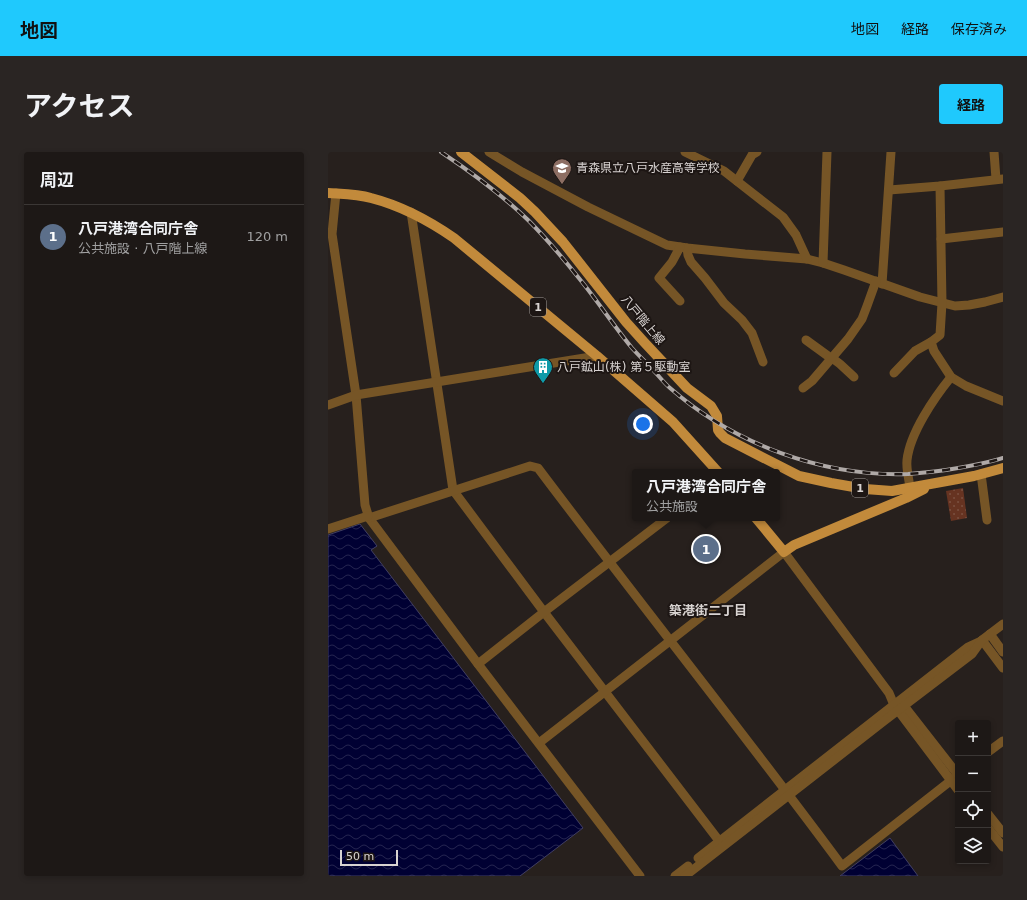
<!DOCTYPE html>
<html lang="ja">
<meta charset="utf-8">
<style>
body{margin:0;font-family:"DejaVu Sans","Noto Sans JP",sans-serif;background:#2a2523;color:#f1f3f6}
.controls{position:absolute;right:12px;bottom:12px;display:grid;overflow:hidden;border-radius:4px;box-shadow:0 2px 6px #0003}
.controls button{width:36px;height:36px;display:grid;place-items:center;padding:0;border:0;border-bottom:1px solid #3b3735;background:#1d1816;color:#f1f3f6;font:20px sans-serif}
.scale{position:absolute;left:12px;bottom:10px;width:58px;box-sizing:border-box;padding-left:4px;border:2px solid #d8d3d1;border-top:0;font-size:11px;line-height:14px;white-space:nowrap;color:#d8d3d1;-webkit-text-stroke:3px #1d1614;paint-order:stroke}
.you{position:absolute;left:315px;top:272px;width:14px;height:14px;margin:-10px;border:3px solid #fff;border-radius:50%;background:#1a73e8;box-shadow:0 0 0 6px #1a73e833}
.badge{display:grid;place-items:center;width:26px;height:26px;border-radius:50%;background:#1fc9fd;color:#fff;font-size:13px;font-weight:700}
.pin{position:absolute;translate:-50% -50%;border:2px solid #fff;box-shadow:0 1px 4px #0006}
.popup{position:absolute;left:304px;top:317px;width:148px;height:52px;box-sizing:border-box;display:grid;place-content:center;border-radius:4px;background:#1d1816;filter:drop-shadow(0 1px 3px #0005);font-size:13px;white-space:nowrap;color:#a0a0a1}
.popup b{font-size:15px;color:#f1f3f6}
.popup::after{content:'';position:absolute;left:50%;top:100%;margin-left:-8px;border:8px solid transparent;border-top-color:#1d1816}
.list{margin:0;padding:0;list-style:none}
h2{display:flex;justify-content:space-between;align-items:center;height:52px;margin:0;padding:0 16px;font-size:17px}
h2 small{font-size:13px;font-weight:400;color:#a0a0a1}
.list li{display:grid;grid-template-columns:26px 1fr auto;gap:12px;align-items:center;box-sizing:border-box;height:64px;padding:0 16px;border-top:1px solid #3b3735}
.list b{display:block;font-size:15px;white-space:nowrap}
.list p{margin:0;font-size:13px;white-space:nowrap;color:#a0a0a1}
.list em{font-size:13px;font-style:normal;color:#a0a0a1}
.icon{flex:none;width:22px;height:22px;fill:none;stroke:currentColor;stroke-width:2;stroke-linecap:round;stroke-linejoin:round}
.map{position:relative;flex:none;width:675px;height:724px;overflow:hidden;border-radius:4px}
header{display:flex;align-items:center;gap:24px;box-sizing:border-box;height:56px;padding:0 20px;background:#1fc9fd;color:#111}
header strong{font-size:19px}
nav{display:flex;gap:22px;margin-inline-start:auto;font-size:14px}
.intro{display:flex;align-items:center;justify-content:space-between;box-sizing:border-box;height:96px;padding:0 24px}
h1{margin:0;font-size:28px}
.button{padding:10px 18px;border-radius:4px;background:#1fc9fd;color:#111;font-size:14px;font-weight:700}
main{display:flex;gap:24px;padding:0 24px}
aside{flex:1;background:#1d1816;border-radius:4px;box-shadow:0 2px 6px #0003}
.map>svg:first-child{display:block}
</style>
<header>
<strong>地図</strong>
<nav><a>地図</a><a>経路</a><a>保存済み</a></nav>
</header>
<div class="intro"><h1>アクセス</h1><a class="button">経路</a></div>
<main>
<aside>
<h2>周辺<small></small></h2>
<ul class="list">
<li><span class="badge" style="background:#5c6f8a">1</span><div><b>八戸港湾合同庁舎</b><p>公共施設 · 八戸階上線</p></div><em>120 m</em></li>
</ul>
</aside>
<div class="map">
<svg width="675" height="724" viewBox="0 0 675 724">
<defs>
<pattern id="green-dots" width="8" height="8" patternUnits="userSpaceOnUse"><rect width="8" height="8" fill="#663321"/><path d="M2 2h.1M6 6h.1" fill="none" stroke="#7b5040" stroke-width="1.8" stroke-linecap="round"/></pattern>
<pattern id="water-waves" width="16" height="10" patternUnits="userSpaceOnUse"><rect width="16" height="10" fill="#003"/><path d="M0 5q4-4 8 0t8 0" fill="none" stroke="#242450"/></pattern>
</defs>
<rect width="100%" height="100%" fill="#27201d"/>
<path fill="url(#green-dots)" d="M635 336 639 366 623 369 618 339Z"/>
<g fill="url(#water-waves)" stroke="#413f62">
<path d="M32 372 49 394 43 398 255 676 192 724H0V383Z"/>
<path d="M562 686 590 724H512Z"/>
</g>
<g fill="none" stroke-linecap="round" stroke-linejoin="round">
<g stroke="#765526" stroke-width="9">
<path d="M161 0 194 20 260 55 339 93 359 96 417 102 479 107 495 111 516 118 592 145 627 154 641 153 657 150 675 145"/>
<path d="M357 0 396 19 455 65 468 83 479 107"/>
<path d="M666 0 668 27"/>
<path d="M409 29 424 3 429 0"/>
<path d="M612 34 614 151 612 183 603 190 606 199 623 225 638 234 675 249"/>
<path d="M561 38 612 34 675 27"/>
<path d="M8 41 4 82 28 243 37 353 41 366 150 512 312 724"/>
<path d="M83 60 125 338 216 460 395 694"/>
<path d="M613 87 675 80"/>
<path d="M359 96 360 103 363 110 377 126 396 151 414 168 424 181 435 210"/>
<path d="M495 111 499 0"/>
<path d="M554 132 563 0"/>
<path d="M352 149 331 126 344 110 352 95"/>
<path d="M478 188 500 204 504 206 512 212 526 225"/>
<path d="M566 221 587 199 603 190"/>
<path d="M475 236 484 229 520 187 534 167 539 154 548 129"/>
<path d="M0 253 28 243 269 204"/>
<path d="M653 322 659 368"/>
<path d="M582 336C581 327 578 317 579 308 582 281 606 246 623 225"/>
<path d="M41 366 202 314 210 316C310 449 415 580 514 714L630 623"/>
<path d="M0 377 40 364"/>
<path d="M662 482 675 500"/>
<path d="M654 488 675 516"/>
<path d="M150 512 216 460 339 366"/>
<path d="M573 550 630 623"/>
<path d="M211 591 456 400 561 541 566 553 630 638"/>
<path d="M660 600 675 589"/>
<path d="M660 662 675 681"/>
<path d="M660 676 675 695"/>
<path d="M370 706 640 495 653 489"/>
<path d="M347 724 360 714"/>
<path d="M357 724 556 569 644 502 654 488 675 472"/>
</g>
<g stroke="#c28a3b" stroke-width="10">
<path d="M133 0 192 46 207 60 235 90 298 170 316 190 359 236 383 254 389 264 390 278 392 281 397 286 471 324 503 331 537 337 564 339 646 324 675 316"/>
<path d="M0 41C14 42 29 42 43 46 74 54 100 68 126 86L269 204 345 270 390 320"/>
<path d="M428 366 456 400 466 393 578 346 596 337"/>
</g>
<defs>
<path id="rail" d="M113 0C143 20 173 42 200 68 218 86 234 105 250 125 269 148 285 173 304 196 311 204 319 211 326 219 331 224 336 231 342 236 406 292 495 325 580 322 593 321 605 320 618 318 637 315 656 312 675 306"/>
</defs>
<use href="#rail" stroke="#afa9a7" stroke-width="4"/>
<use href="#rail" stroke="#1d1614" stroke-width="2.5" stroke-dasharray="8" stroke-linecap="butt"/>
</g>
<defs>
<symbol id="school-pin" viewBox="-11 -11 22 30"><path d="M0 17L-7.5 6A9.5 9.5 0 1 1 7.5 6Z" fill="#8d6e63" stroke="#1d1614"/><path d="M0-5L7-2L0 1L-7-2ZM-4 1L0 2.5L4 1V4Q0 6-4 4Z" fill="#fff"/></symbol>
<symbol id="building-pin" viewBox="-11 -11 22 30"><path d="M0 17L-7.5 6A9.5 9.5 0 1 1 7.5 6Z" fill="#0f9aa8" stroke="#1d1614"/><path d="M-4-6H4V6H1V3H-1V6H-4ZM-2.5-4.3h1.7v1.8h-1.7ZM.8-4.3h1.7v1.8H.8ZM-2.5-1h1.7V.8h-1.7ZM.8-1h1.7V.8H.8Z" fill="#fff"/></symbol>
</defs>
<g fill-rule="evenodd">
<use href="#school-pin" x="223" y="5" width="22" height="30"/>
<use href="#building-pin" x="204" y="204" width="22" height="30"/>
</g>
<g text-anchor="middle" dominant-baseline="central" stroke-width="4" stroke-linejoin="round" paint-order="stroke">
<g fill="#1d1614" stroke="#a09a98" stroke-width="1">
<rect x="202" y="146" width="16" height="18" rx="3"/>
<rect x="524" y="327" width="16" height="18" rx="3"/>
</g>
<g font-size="11" font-weight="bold" fill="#d8d3d1">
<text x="210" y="155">1</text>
<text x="532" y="336">1</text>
</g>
<g font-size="12" fill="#d8d3d1" stroke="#1d1614" text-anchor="start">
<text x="248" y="16">青森県立八戸水産高等学校</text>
<text x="229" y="215">八戸鉱山(株) 第５駆動室</text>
</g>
<g font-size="12" fill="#d8d3d1" stroke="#1d1614">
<text transform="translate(315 168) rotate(50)">八戸階上線</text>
</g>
<g font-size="13" font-weight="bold" fill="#d8d3d1" stroke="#1d1614">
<text x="380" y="458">築港街二丁目</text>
</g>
</g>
</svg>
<div class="controls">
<button>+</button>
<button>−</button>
<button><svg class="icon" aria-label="locate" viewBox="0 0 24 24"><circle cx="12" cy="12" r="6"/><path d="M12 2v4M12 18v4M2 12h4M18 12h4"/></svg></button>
<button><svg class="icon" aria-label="layers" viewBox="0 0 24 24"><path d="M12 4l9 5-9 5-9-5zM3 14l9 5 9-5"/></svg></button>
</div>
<div class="scale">50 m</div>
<div class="you"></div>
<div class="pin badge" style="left:378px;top:397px;background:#5c6f8a">1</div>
<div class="popup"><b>八戸港湾合同庁舎</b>公共施設</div>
</div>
</main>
